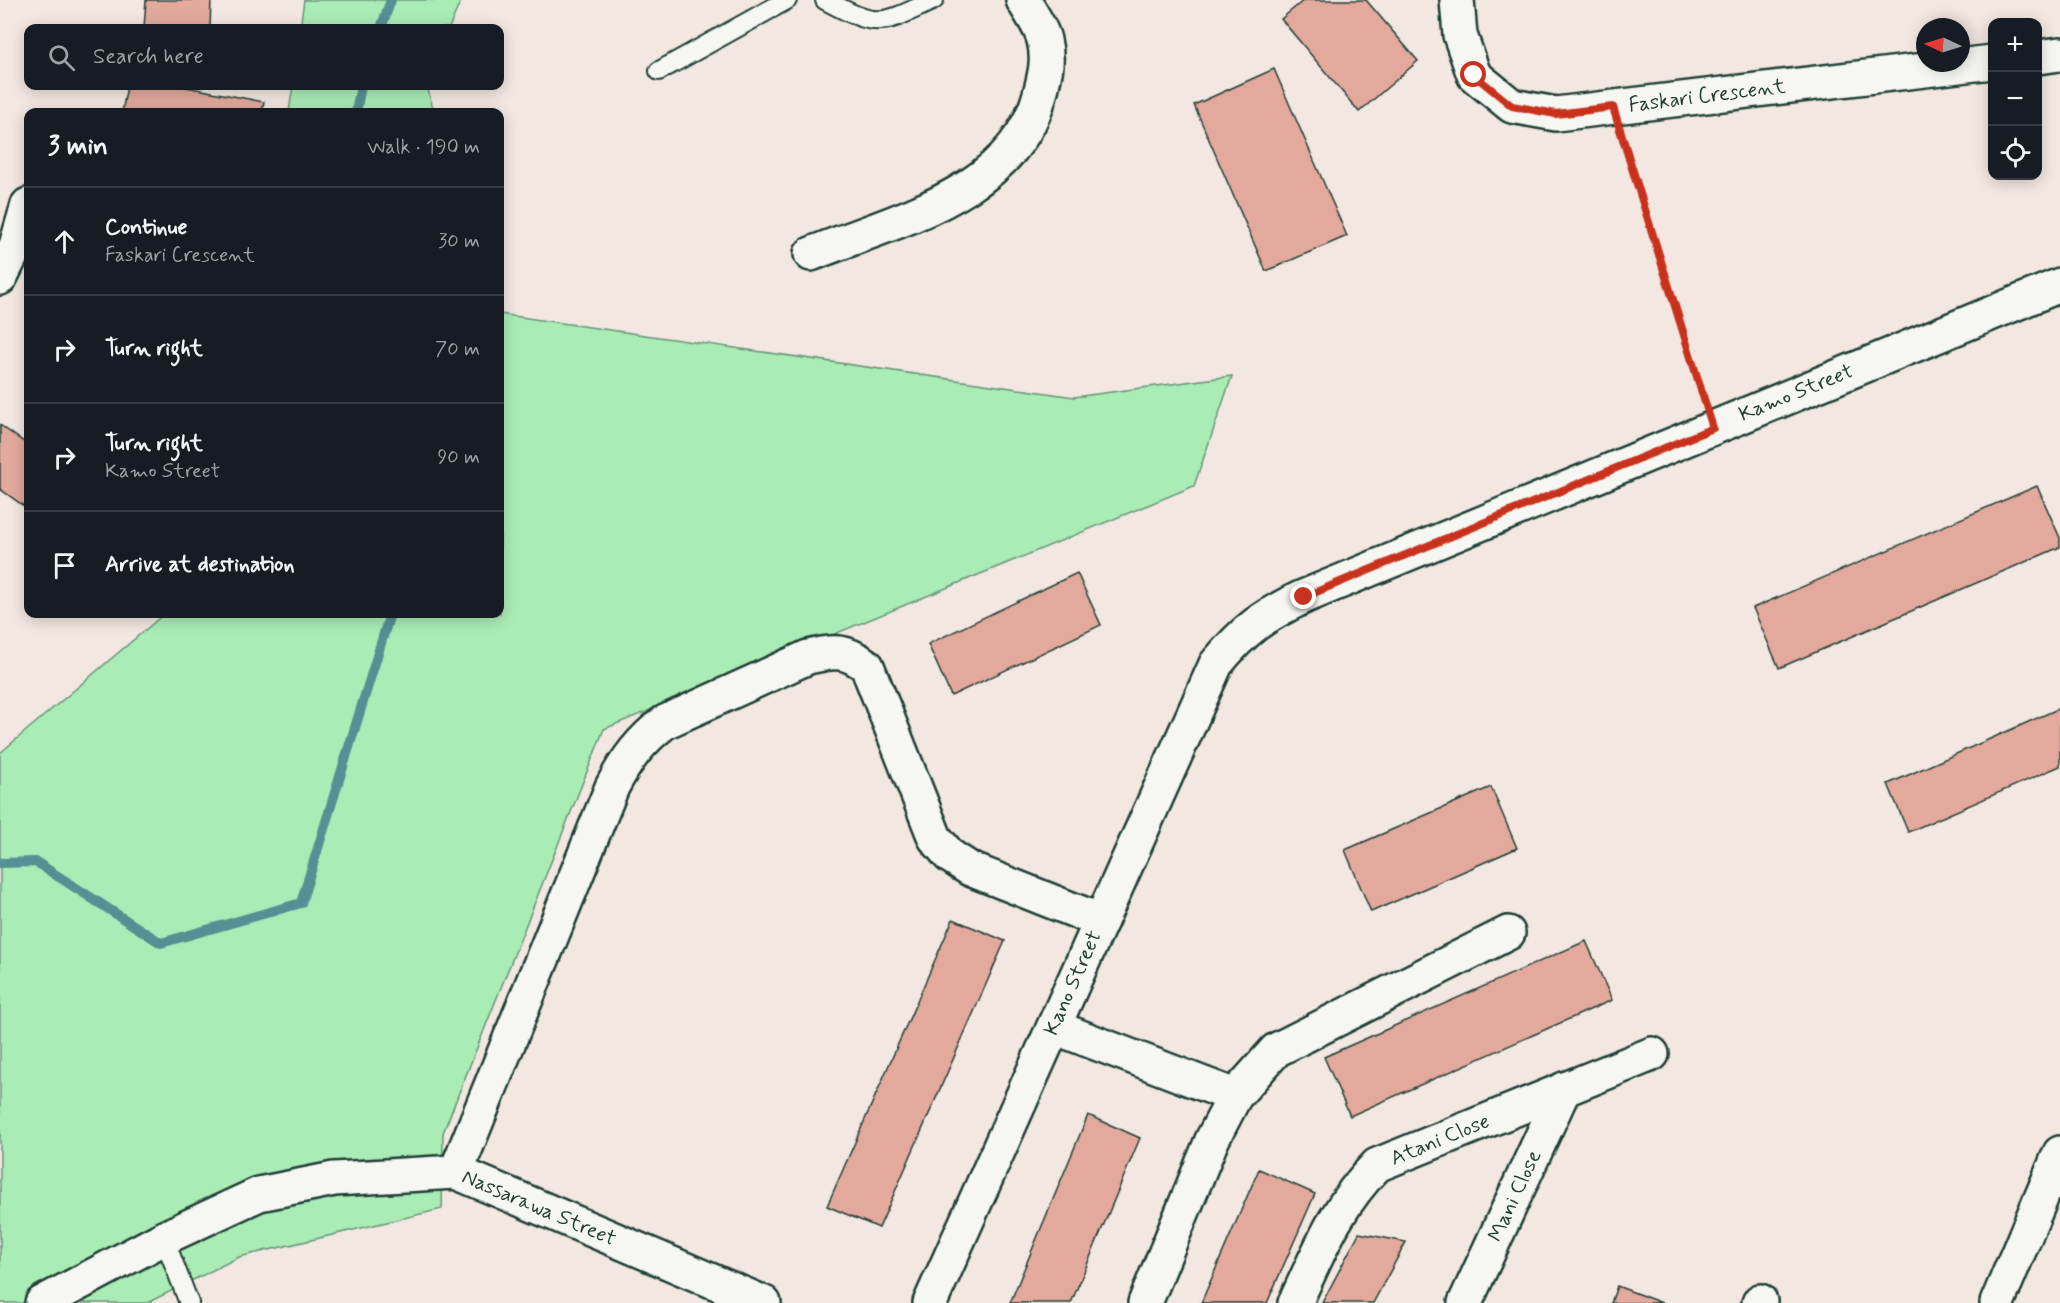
<!DOCTYPE html>
<meta charset="utf-8">
<style>
body{margin:0;font-family:Mynerve,sans-serif;background:#242831;color:#f1f3f6}
.controls{position:absolute;right:18px;top:18px;display:grid;overflow:hidden;border-radius:12px;box-shadow:0 3px 15px #0003}
.controls button{width:54px;height:54px;display:grid;place-items:center;padding:0;border:0;border-bottom:2px solid #363941;background:#171b24;color:#f1f3f6;font:30px sans-serif}
.compass{position:absolute;left:1916px;top:18px;width:54px;height:54px;border-radius:50%;background:#171b24;box-shadow:0 3px 15px #0003;rotate:274deg}
.stop{position:absolute;width:18px;height:18px;margin:-14px;border:4px solid #c8321e;border-radius:50%;background:#fff}
.stop.end{background:#c8321e;border-color:#fff;box-shadow:0 2px 6px #0008}
.list{margin:0;padding:0;list-style:none}
h2{display:flex;justify-content:space-between;align-items:center;height:78px;margin:0;padding:0 24px;font-size:26px}
h2 small{font-size:20px;font-weight:400;color:#9ea1a6}
.list li{display:grid;grid-template-columns:39px 1fr auto;gap:18px;align-items:center;box-sizing:border-box;height:108px;padding:0 24px;border-top:2px solid #363941}
.list b{display:block;font-size:22px;white-space:nowrap}
.list p{margin:0;font-size:20px;white-space:nowrap;color:#9ea1a6}
.list em{font-size:20px;font-style:normal;color:#9ea1a6}
.icon{flex:none;width:33px;height:33px;fill:none;stroke:currentColor;stroke-width:2;stroke-linecap:round;stroke-linejoin:round}
.map{position:relative;flex:none;width:2060px;height:1303px;overflow:hidden}
.search{position:absolute;background:#171b24;box-shadow:0 3px 15px #0003;left:24px;top:24px;width:480px;height:66px;display:flex;align-items:center;gap:15px;box-sizing:border-box;padding:0 21px;border-radius:12px;color:#9ea1a6;font-size:22px}
.panel{position:absolute;background:#171b24;box-shadow:0 3px 15px #0003;left:24px;top:108px;width:480px;height:510px;border-radius:12px}
.map>svg:first-child{display:block}
</style>
<div class="map">
<svg width="2060" height="1303" viewBox="0 0 2060 1303">
<rect width="100%" height="100%" fill="#f2e7e1"/>
<filter id="ink" filterUnits="userSpaceOnUse"><feTurbulence type="fractalNoise" baseFrequency=".0167" numOctaves="2"/><feDisplacementMap in="SourceGraphic" scale="12" xChannelSelector="R" yChannelSelector="G"/><feConvolveMatrix kernelMatrix="1 2 1 2 8 2 1 2 1" color-interpolation-filters="sRGB"/></filter>
<g filter="url(#ink)">
<g fill="#aaecb6" stroke="#649475" stroke-width="1.5">
<path d="M304 0H461L449 28H300Z"/>
<path d="M293 86H427L434 112H289Z"/>
<path d="M500 314 1074 397 1232 376 1194 486 604 729 443 1133 442 1209 239 1257 147 1303H0V753L164 614H500Z"/>
</g>
<g fill="none" stroke-linecap="round" stroke-linejoin="round">
<g stroke="#549094" stroke-width="10">
<path d="M381 28 391 0"/>
<path d="M356 112 361 86"/>
<path d="M0 863 36 862 161 943 301 903 390 614"/>
</g>
</g>
<g fill="#e2a99c" stroke="#1f3d34" stroke-width="1.5">
<path d="M146 0H211L210 28H144Z"/>
<path d="M1304 0H1366L1418 61 1359 112 1281 19Z"/>
<path d="M1274 69 1347 236 1266 271 1194 105Z"/>
<path d="M127 86H181L264 102 262 112H122Z"/>
<path d="M0 425 28 445V509L0 489Z"/>
<path d="M2037 486 2060 538V547L1779 668 1753 608Z"/>
<path d="M1077 573 1101 625 951 696 928 644Z"/>
<path d="M2060 708V766L1908 832 1888 784Z"/>
<path d="M1491 787 1517 848 1371 912 1345 850Z"/>
<path d="M953 919 1005 941 879 1228 827 1206Z"/>
<path d="M1586 941 1612 1000 1350 1116 1324 1057Z"/>
<path d="M1088 1115 1140 1138 1071 1303H1010Z"/>
<path d="M1259 1169 1315 1194 1267 1303H1201Z"/>
<path d="M1359 1233 1406 1242 1373 1303H1322Z"/>
<path d="M1617 1286 1662 1303H1611Z"/>
</g>
<g fill="none" stroke-linecap="round" stroke-linejoin="round">
<defs>
<g id="lane">
<path d="M825 0C879 29 880 25 934 0"/>
<path d="M659 71 787 0"/>
<path d="M164 1238 189 1303"/>
</g>
<g id="street">
<path d="M1457 0 1460 35 1474 75 1512 106 1556 114 1992 62"/>
<path d="M2038 57 2060 54"/>
<path d="M811 254C895 220 1014 194 1040 94 1045 75 1049 60 1044 40 1041 27 1030 12 1023 0"/>
<path d="M0 278 16 246 28 205"/>
<path d="M1054 1027 1235 1096"/>
<path d="M456 1172 612 787C626 760 641 740 665 722L808 657C834 651 845 649 867 666L935 838 950 856 970 869 1101 921"/>
<path d="M42 1303 164 1238 259 1194 334 1179 456 1172 764 1303"/>
<path d="M930 1303 1216 664C1245 629 1263 616 1303 597L2060 285"/>
<path d="M1145 1303 1212 1140 1235 1096 1276 1050 1508 933"/>
<path d="M1295 1303C1320 1250 1335 1208 1377 1165L1652 1054"/>
<path d="M1465 1303 1564 1089"/>
<path d="M1759 1303 1760 1301"/>
<path d="M1997 1303 2060 1153"/>
</g>
</defs>
<use href="#lane" stroke="#1f3d34" stroke-width="22"/>
<use href="#street" stroke="#1f3d34" stroke-width="38"/>
<path stroke="#1f3d34" stroke-width="4" stroke-dasharray="1.5 4.5" stroke-linecap="butt" d="M1623 139 1703 396"/>
<use href="#lane" stroke="#f6f6f2" stroke-width="18"/>
<use href="#street" stroke="#f6f6f2" stroke-width="33"/>
</g>
</g>
<g fill="none" stroke-linecap="round" stroke-linejoin="round" filter="url(#ink)">
<path stroke="#c8321e" stroke-width="8" d="M1304 597 1713 428 1613 107 1556 114 1512 106 1474 75"/>
</g>
<g text-anchor="middle" dominant-baseline="central" stroke-width="5" stroke-linejoin="round" paint-order="stroke">
<g font-size="21" fill="#1f3d34" stroke="#f6f6f2">
<text transform="translate(1707 96) rotate(-7)">Faskari Crescent</text>
<text transform="translate(1796 393) rotate(-22)">Kamo Street</text>
<text transform="translate(1073 983) rotate(-66)">Kano Street</text>
<text transform="translate(1440 1140) rotate(-22)">Atani Close</text>
<text transform="translate(1515 1196) rotate(-65)">Mani Close</text>
<text transform="translate(539 1208) rotate(23)">Nassarawa Street</text>
</g>
</g>
</svg>
<div class="controls">
<button>+</button>
<button>−</button>
<button><svg class="icon" aria-label="locate" viewBox="0 0 24 24"><circle cx="12" cy="12" r="6"/><path d="M12 2v4M12 18v4M2 12h4M18 12h4"/></svg></button>
</div>
<svg class="compass" viewBox="-18 -18 36 36"><path d="M0-13l5 13h-10z" fill="#e53935"/><path d="M0 13l5-13h-10z" fill="#9ea1a6"/></svg>
<div class="stop" style="left:1474px;top:75px"></div>
<div class="stop end" style="left:1304px;top:597px"></div>
<div class="search"><svg class="icon" aria-label="search" viewBox="0 0 24 24"><circle cx="10" cy="10" r="6"/><path d="M15 15l6 6"/></svg>Search here</div>
<section class="panel">
<h2>3 min<small>Walk · 190 m</small></h2>
<ul class="list">
<li><svg class="icon" aria-label="ahead" viewBox="0 0 24 24"><path d="M12 20V5M6 11l6-6 6 6"/></svg><div><b>Continue</b><p>Faskari Crescent</p></div><em>30 m</em></li>
<li><svg class="icon" aria-label="right" viewBox="0 0 24 24"><path d="M7 20v-9h11M14 6l5 5-5 5"/></svg><div><b>Turn right</b></div><em>70 m</em></li>
<li><svg class="icon" aria-label="right" viewBox="0 0 24 24"><path d="M7 20v-9h11M14 6l5 5-5 5"/></svg><div><b>Turn right</b><p>Kamo Street</p></div><em>90 m</em></li>
<li><svg class="icon" aria-label="arrive" viewBox="0 0 24 24"><path d="M6 21V4h12l-3 4 3 4H6"/></svg><div><b>Arrive at destination</b></div></li>
</ul>
</section>
</div>
